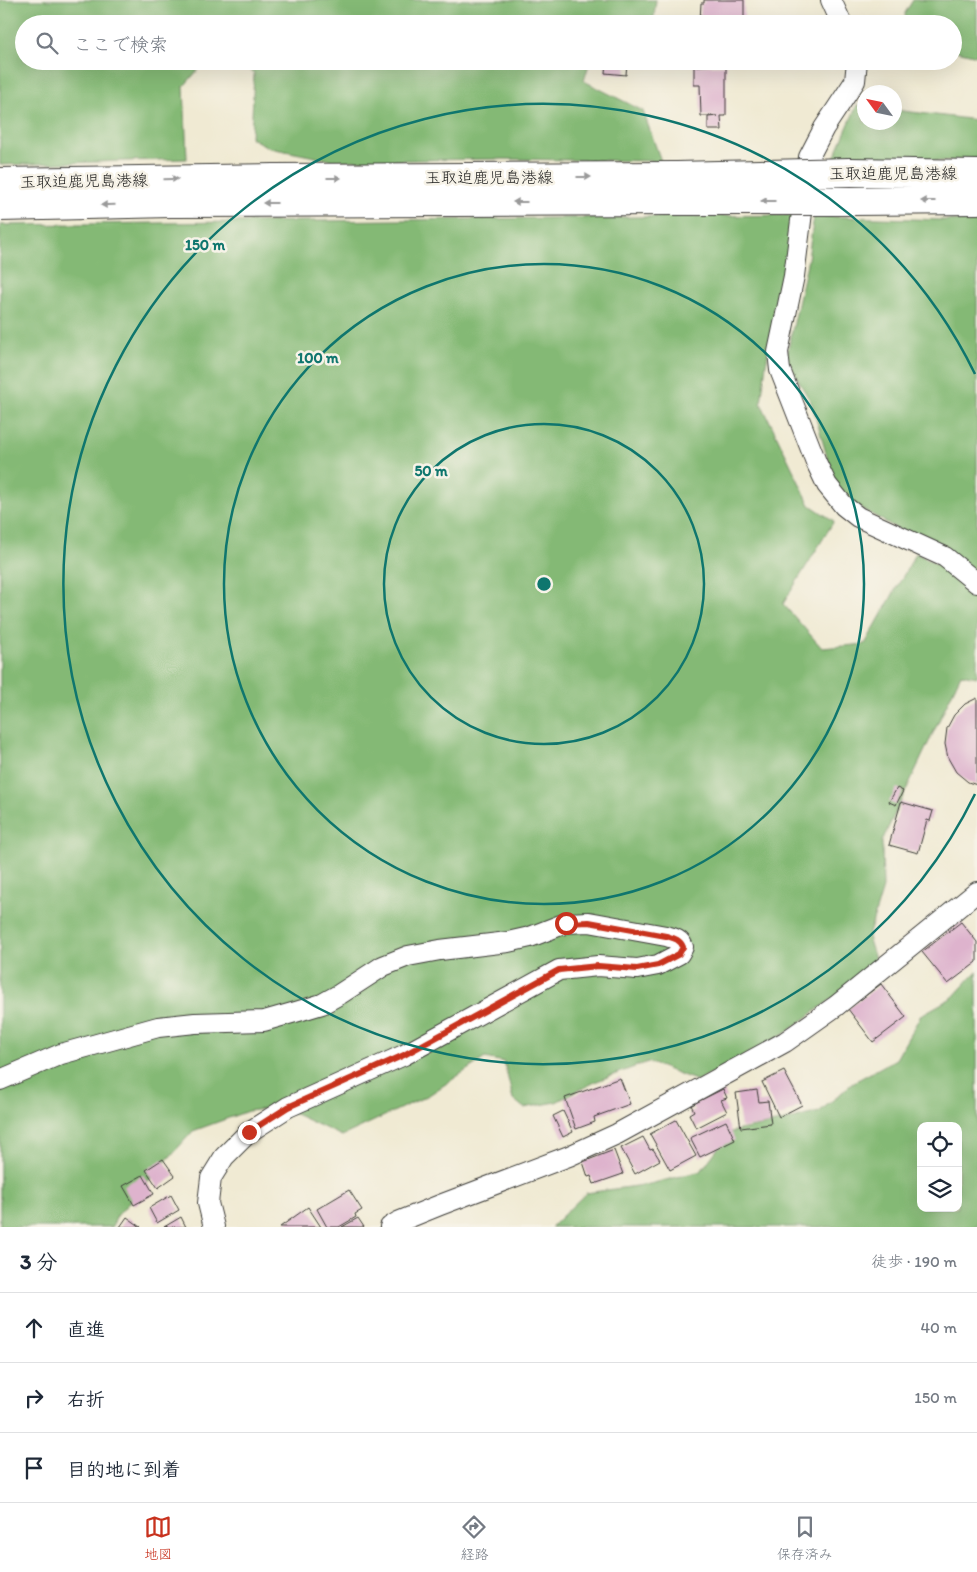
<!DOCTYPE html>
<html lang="ja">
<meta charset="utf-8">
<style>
body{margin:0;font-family:Itim,"Klee One",sans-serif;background:#f2f2f3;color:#1f2937}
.controls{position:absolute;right:15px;bottom:15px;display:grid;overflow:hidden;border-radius:10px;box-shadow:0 5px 20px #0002}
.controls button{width:45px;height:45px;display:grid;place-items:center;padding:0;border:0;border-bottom:1px solid #e0e1e3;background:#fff;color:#1f2937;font:25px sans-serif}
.compass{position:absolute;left:857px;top:85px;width:45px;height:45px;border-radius:50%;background:#fff;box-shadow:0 5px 20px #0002;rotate:303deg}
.stop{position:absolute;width:15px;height:15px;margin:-11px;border:4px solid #c8321e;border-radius:50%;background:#fff}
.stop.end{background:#c8321e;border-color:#fff;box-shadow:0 1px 5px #0008}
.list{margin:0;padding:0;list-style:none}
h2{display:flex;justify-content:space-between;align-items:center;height:65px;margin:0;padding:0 20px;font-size:21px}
h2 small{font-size:16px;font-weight:400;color:#747a83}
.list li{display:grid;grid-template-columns:32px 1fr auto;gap:15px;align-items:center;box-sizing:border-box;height:70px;padding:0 20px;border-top:1px solid #e0e1e3}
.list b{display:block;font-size:19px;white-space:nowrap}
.list em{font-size:16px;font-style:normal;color:#747a83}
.icon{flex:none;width:28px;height:28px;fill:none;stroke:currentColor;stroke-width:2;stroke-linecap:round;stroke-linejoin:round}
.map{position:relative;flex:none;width:977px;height:1227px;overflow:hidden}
.search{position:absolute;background:#fff;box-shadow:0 5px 20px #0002;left:15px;right:15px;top:15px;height:55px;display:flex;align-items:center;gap:12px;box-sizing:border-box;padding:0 18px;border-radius:28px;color:#747a83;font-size:19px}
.sheet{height:275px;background:#fff}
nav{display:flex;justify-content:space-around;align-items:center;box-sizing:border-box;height:70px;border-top:1px solid #e0e1e3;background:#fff;font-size:14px;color:#747a83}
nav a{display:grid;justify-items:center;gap:2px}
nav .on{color:#c8321e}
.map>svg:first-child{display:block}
</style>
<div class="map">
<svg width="977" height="1227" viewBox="0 0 977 1227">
<rect width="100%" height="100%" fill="#f7f3e8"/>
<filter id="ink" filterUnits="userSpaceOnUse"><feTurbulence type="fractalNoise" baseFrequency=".02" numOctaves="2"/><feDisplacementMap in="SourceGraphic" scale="10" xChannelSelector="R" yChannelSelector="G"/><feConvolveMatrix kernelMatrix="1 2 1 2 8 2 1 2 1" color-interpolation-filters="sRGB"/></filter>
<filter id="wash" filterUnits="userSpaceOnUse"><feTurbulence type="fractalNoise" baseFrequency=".0096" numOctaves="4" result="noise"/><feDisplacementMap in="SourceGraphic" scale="20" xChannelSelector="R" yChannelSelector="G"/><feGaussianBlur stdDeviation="1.12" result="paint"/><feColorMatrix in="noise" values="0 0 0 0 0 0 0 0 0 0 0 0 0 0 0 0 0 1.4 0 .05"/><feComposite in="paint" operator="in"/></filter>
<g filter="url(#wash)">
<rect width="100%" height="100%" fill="#f0ead3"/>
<g fill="#84b975" stroke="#506a48" fill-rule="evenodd">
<path d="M0 0H656L653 24H24V61H206L184 86 187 159 0 165Z"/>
<path d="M913 0H977V56L953 50V24H906L905 13Z"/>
<path d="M239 61H590L584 81 643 111 661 161 496 159 335 161 270 148 251 138 254 73Z"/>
<path d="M857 105 864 106V122H894L895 110 977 120V162L834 158Z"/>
<path d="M794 215 789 252 766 364 761 403 810 505 834 521 783 604 822 648 865 644 916 553 946 569 977 599V677L961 674 882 841 883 888 868 937 876 962 862 977 784 1034 698 1081 648 1062 597 1081 556 1102 524 1108 513 1099 504 1062 485 1058 429 1095 342 1136 280 1107 248 1111 193 1131 117 1216 112 1227H0V225Z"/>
<path d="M814 216 977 221V574L850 502 834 481 812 404 786 359 808 259Z"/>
<path d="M977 971V1227H551L586 1193 650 1184 701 1171 730 1132 785 1121 819 1112 854 1082 896 1059 921 1015 953 997ZM921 1126H958V1208H921Z"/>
</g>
<g id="blocks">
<g fill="#deb3cd">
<path d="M704 0H744V24H703V20H700L701 3H704Z"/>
<path d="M606 61H627L626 75 605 73Z"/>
<path d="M726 65V116H721L722 130H708V117L718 116H701L700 85H694V66Z"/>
<path d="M977 698V785L968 782 956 772 948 758 945 744 947 728 954 715 965 704Z"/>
<path d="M897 788 903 791 896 805 889 802Z"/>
<path d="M901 802 933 811 930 821 927 820 918 853 889 845Z"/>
<path d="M961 922 977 942V962L948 984 922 952Z"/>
<path d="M881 984 906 1017 873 1042 848 1009Z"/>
<path d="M784 1071 802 1105 779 1117 762 1082Z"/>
<path d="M620 1078 630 1104 594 1117 595 1122 576 1129 565 1098Z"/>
<path d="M723 1089 727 1098 721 1100 727 1112 696 1128 689 1114 694 1111 691 1105Z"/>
<path d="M757 1090 759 1102 768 1101 771 1124 741 1128 736 1093Z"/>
<path d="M563 1111 573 1132 563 1137 553 1116Z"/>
<path d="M676 1120 696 1156 670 1170 650 1134Z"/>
<path d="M726 1121 735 1140 700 1157 690 1138Z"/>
<path d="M643 1137 650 1150 653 1149 660 1160 635 1174 621 1148Z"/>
<path d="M614 1150 623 1174 594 1184 591 1176 588 1177 583 1162Z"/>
<path d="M163 1159 175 1176 158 1188 146 1170Z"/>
<path d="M143 1175 154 1194 134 1205 123 1186Z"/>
<path d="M349 1190 362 1210 355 1214 356 1217 339 1227H327L317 1209Z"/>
<path d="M171 1195 179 1210 157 1223 149 1208Z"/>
<path d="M308 1207 321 1227H280Z"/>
<path d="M127 1217 141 1227H120Z"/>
<path d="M181 1217 186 1227H164Z"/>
<path d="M358 1218 364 1227H342Z"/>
</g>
</g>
</g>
<g filter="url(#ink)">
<use href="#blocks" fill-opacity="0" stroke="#3c3b37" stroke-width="1"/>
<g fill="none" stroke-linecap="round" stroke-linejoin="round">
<defs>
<g id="minor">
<path d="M831 0 842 24"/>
<path d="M857 61 855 81 824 128 809 157 794 276 778 352 780 370 816 462 827 485 844 506 858 517 945 557 977 583"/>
<path d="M0 1080 61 1054 158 1027 195 1023 264 1021 299 1011 322 1004 340 994 383 966 408 956 440 950 508 942 530 937 566 923 589 922 666 936C673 938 680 939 683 947L679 954 658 965 637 969 598 966 559 970 404 1055 288 1107 249 1132 224 1157 211 1178 208 1203 214 1227"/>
<path d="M390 1227 398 1222 440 1205 569 1156 617 1134 785 1042 836 1006 977 892"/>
</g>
<g id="secondary">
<path d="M850 172 977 174"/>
<path d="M0 182 274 178 677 176"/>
<path d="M852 201 977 200"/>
<path d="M0 207 171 203 674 201"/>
</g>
</defs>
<use href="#minor" stroke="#3c3b37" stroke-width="22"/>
<use href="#secondary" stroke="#3c3b37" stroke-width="30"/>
<use href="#minor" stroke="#fff" stroke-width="20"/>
<use href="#secondary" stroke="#fff" stroke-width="28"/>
<defs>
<g id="secondary-bridge">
<path d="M677 176 850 172"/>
<path d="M674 201H852"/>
</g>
</defs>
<use href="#secondary-bridge" stroke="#3c3b37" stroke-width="30" stroke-linecap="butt"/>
<use href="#secondary-bridge" stroke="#fff" stroke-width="28"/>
</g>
<defs><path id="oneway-solid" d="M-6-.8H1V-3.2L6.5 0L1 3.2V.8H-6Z" transform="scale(1.25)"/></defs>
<g fill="#999">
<use href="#oneway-solid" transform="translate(584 177)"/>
<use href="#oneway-solid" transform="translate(334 178)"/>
<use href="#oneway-solid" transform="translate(171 179) rotate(-1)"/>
<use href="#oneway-solid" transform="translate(768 201) rotate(180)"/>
<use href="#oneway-solid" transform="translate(928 201) rotate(180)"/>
<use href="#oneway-solid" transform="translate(520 202) rotate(180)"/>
<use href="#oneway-solid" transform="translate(270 203) rotate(180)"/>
<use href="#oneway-solid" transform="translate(108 205) rotate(179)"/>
</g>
</g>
<g fill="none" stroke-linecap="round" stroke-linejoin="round" filter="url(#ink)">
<path stroke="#c8321e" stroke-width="6" d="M249 1132 288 1107 404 1055 559 970 598 966 637 969 658 965 679 954 683 947C680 939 673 938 666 936L589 922 566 923"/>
</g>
<g fill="none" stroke="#0f766e" stroke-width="2.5">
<circle cx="544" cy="584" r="160"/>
<circle cx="544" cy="584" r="320"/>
<path d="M975 794A480 480 0 1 1 975 374"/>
</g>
<g text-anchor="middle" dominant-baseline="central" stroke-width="5" stroke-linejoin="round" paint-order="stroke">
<g font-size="16" fill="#1c1c1c" stroke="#f7f3e8">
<text x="893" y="173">玉取迫鹿児島港線</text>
<text x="489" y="177">玉取迫鹿児島港線</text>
<text transform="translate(84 181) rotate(-1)">玉取迫鹿児島港線</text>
</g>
</g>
<circle cx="544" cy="584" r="8" fill="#0f766e" stroke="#f7f3e8" stroke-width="2.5"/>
<g font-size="15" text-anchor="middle" font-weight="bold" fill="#0f766e" stroke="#f7f3e8" stroke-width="5" stroke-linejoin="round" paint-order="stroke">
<text x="205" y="250">150 m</text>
<text x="318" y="363">100 m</text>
<text x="431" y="476">50 m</text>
</g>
</svg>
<div class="controls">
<button><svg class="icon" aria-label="locate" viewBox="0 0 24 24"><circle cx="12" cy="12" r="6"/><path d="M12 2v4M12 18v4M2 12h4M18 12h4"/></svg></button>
<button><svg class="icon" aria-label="layers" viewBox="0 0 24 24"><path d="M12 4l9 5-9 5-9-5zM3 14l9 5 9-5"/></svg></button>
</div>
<svg class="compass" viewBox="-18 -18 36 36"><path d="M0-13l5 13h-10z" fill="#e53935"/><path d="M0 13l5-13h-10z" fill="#747a83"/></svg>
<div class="stop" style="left:566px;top:923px"></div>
<div class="stop end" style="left:249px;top:1132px"></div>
<div class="search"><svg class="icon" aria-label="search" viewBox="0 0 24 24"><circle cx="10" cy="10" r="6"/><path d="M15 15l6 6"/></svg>ここで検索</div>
</div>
<section class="sheet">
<h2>3 分<small>徒歩 · 190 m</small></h2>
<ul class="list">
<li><svg class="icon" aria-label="ahead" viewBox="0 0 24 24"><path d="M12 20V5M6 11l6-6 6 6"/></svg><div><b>直進</b></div><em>40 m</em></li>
<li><svg class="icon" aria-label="right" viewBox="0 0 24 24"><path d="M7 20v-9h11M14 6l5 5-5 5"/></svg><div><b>右折</b></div><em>150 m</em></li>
<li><svg class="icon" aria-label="arrive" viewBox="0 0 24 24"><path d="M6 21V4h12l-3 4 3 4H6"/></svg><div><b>目的地に到着</b></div></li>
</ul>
</section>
<nav>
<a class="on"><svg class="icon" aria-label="map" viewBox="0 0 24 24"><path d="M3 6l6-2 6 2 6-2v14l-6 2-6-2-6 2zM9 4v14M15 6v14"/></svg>地図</a>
<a><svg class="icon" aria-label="directions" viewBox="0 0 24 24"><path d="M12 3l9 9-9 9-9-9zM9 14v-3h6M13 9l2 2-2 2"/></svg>経路</a>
<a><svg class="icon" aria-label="saved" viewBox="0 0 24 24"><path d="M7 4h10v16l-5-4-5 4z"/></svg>保存済み</a>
</nav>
